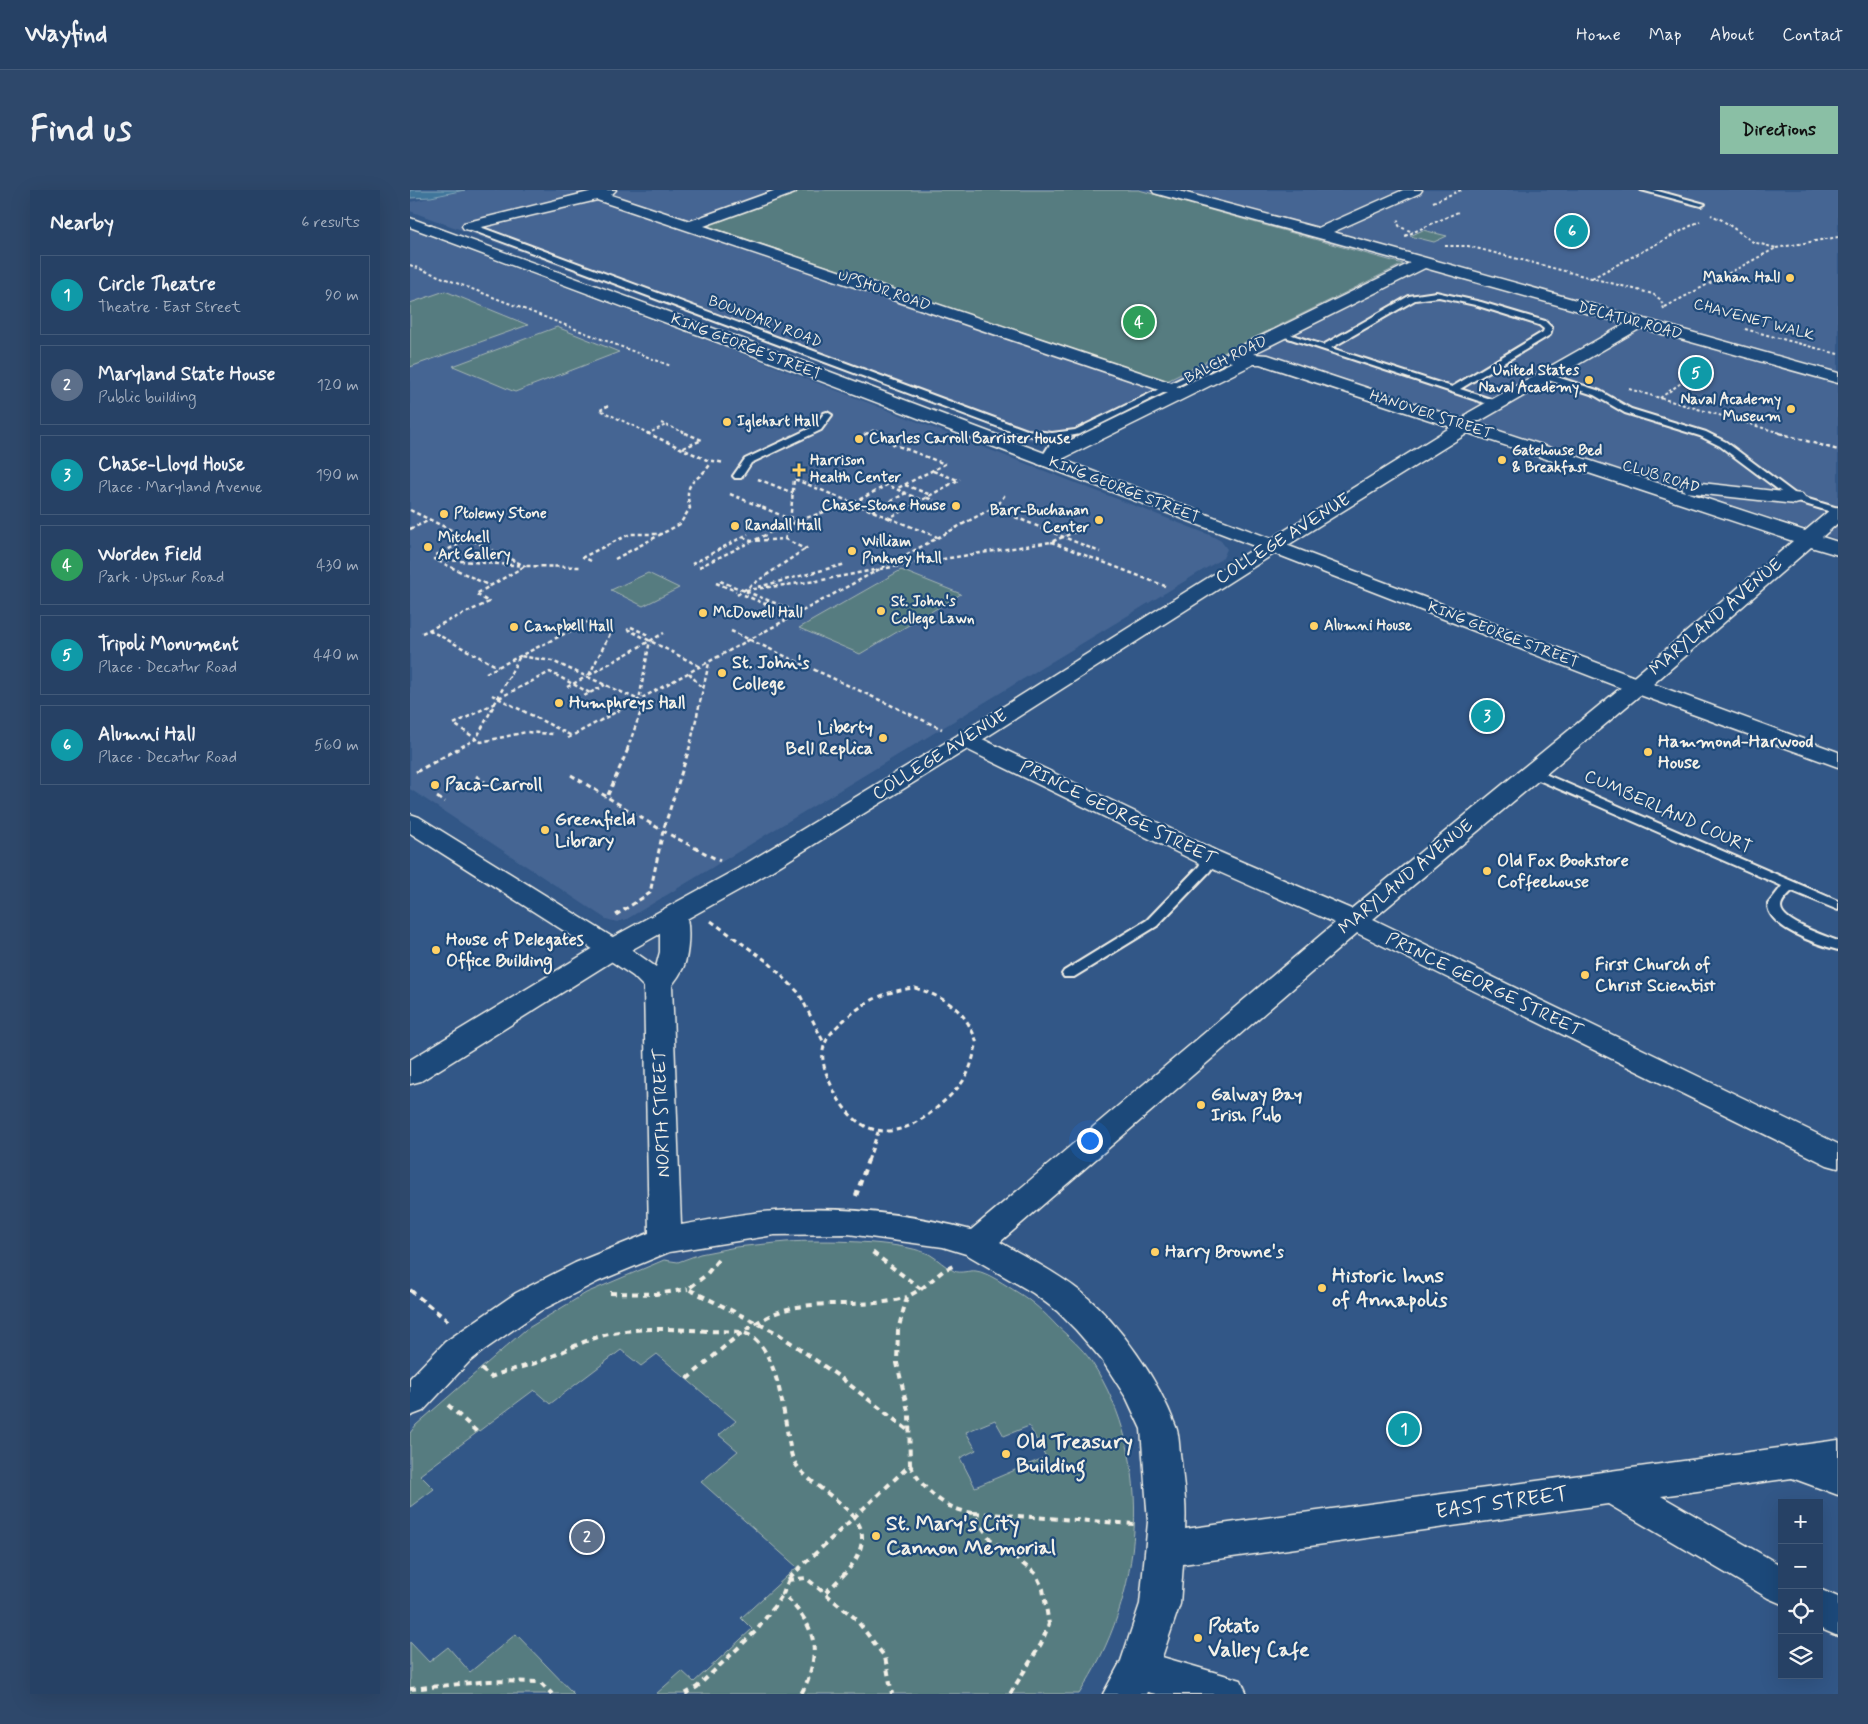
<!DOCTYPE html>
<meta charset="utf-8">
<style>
body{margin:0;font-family:Mynerve,sans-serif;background:#2e486b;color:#f1f3f6}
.controls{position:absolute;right:15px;bottom:15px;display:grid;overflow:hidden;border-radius:0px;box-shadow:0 5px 20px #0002}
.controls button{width:45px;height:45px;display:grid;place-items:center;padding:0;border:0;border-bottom:1px solid #425a79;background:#264165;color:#f1f3f6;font:25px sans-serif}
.you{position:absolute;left:679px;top:950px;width:18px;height:18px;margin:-12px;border:4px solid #fff;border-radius:50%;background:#1a73e8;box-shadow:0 0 0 8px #1a73e833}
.badge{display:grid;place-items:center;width:32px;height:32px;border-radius:50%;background:#8abfa5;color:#fff;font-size:16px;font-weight:700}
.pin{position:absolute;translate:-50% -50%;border:2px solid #fff;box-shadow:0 1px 5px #0006}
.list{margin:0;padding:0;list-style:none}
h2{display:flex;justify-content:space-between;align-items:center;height:65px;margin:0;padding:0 20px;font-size:21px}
h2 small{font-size:16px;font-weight:400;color:#a4afbf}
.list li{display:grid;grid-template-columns:32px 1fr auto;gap:15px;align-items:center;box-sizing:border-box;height:80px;margin:0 10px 10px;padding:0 10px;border:1px solid #425a79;border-radius:0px}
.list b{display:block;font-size:19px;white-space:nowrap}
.list p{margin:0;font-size:16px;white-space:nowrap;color:#a4afbf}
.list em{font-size:16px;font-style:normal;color:#a4afbf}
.icon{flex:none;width:28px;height:28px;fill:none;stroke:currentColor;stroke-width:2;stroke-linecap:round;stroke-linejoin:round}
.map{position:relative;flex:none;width:1428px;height:1504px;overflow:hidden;border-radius:0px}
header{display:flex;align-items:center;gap:30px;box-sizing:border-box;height:70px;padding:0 25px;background:#264165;border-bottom:1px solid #425a79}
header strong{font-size:24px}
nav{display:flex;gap:28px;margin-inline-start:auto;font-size:18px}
.intro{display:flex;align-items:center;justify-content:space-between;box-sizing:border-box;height:120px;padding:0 30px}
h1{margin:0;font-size:35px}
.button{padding:12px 22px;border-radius:0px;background:#8abfa5;color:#111;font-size:18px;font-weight:700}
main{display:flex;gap:30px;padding:0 30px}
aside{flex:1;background:#264165;border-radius:0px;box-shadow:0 5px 20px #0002}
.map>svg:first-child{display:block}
</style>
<header>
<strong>Wayfind</strong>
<nav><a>Home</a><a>Map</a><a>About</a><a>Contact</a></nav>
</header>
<div class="intro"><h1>Find us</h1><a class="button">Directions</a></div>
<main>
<aside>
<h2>Nearby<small>6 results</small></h2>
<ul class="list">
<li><span class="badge" style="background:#0f9aa8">1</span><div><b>Circle Theatre</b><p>Theatre · East Street</p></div><em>90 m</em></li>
<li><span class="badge" style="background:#5c6f8a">2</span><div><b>Maryland State House</b><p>Public building</p></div><em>120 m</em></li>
<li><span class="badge" style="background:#0f9aa8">3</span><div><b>Chase-Lloyd House</b><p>Place · Maryland Avenue</p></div><em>190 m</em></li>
<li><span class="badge" style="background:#2e9e5b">4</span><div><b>Worden Field</b><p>Park · Upshur Road</p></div><em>430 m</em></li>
<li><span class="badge" style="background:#0f9aa8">5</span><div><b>Tripoli Monument</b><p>Place · Decatur Road</p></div><em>440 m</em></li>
<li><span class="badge" style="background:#0f9aa8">6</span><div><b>Alumni Hall</b><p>Place · Decatur Road</p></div><em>560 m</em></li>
</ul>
</aside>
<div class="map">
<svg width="1428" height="1504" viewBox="0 0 1428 1504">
<rect width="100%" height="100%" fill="#325787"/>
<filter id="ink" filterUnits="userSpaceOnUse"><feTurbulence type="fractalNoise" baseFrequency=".02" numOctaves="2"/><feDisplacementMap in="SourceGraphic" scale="10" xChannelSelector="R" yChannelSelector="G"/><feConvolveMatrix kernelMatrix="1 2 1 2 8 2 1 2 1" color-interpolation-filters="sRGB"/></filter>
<g filter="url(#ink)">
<g fill="#456593">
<path d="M58 0H1428V349L843 162 665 250 626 252 0 21V12Z"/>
<path d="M0 39 312 156 800 345 811 351 817 359 813 368 217 729 207 732 196 729 0 599Z"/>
</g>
<g fill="#567b80" stroke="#a5b6b4" fill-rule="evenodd">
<path d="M390 0H729L993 74 757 191 292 34Z"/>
<path d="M1013 40 1037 46 1024 52 1000 46Z"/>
<path d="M35 101 118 135 0 177V113Z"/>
<path d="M147 137 209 162 105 202 43 176Z"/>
<path d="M491 380 551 404 450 464 389 438Z"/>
<path d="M238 383 269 398 233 416 201 400Z"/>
<path d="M376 1052C413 1050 486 1050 519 1064 528 1069 535 1077 544 1081 551 1084 559 1080 566 1081 577 1082 597 1096 607 1102 622 1111 635 1123 647 1136 659 1147 672 1158 681 1171 747 1271 734 1407 669 1504H246L272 1481 284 1492 342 1439 331 1428 387 1377 291 1292 328 1261 309 1245 326 1231 247 1164 231 1176 211 1160 140 1214 124 1200 10 1285 24 1299 0 1317V1243L6 1235 115 1140 176 1103 254 1070 268 1072 290 1064 326 1057ZM585 1230 594 1246 619 1236 636 1267 565 1297 550 1268 566 1260 556 1242Z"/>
<path d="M106 1444 164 1504H0V1452L19 1472 38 1457 60 1482Z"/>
</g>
<path fill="#3f769b" stroke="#87a7ba" d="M0 0H55L21 7 0 8Z"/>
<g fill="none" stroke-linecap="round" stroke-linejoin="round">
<defs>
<g id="service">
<path d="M1231 0H1244L1295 14 1291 16Z"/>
<path d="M56 34H62L617 240 642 243 665 240 819 165 826 167 670 244 649 248 652 251 638 272 635 273 630 270 642 251C639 249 602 242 594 239L56 38Z"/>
<path d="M1026 102 1071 112 1135 131 1142 138 1140 145 1050 199 1090 212V216H1084L866 144 870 141 913 155 999 106ZM1029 107 1065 115 1129 135 1134 139 1133 142 1042 197 921 158 1005 110Z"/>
<path d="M1135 183 1190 201 1221 219 1296 242 1316 252 1388 306 1428 318V324L1382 310 1310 256 1290 246 1215 223 1184 205 1132 188 1131 186Z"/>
<path d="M417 222 422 225 411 240 341 273 331 288H325L323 286 335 269 405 236 414 223Z"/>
<path d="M1121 578 1428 711V720L1382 701C1378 705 1371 711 1371 717 1371 732 1416 746 1428 751V760C1409 755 1357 738 1358 714L1372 696 1117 585 1115 582 1117 579Z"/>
<path d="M800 664 807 668 800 681 747 736 664 787H654L652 784 654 781 737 730 789 676 795 665Z"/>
</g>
<g id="minor">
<path d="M187 0H206L201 5 280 31 366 0H387L385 3 294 36 765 194 768 198 822 172 817 171 814 167 817 163 1000 73 744 3 742 0H765L908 38 993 0H1012L1010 3 923 42 1428 183V193L1231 138 1070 231H1059L1275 302 1272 298 1275 294 1282 292 1392 304 1395 308 1392 312 1385 314 1276 302 1395 341 1421 319 1428 317V333L1412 347 1428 352V365L1401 357 1235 501 963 729 1428 954V978L1417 975 947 743 590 1052C617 1068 646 1082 671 1102 711 1135 748 1189 766 1237 769 1245 769 1255 770 1264 773 1288 777 1315 775 1339L1428 1250V1305L1382 1288 1251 1306 1372 1376V1414L1358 1408 1198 1314 773 1374 770 1414 752 1467 831 1490 837 1504H746L737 1502 736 1504H693L711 1471 730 1414 738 1332 731 1239 717 1209 692 1170 666 1140 647 1121 623 1103 556 1064 533 1057 438 1044 364 1045 259 1062 189 1091 130 1121 74 1160 59 1172 13 1221 0 1226V1188L35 1152 106 1103 165 1073 239 1043 234 797 223 786 192 765 0 643V624L9 627 212 753 246 777 250 762V726L254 720 264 717 274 720C281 731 279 766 273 778 270 784 266 790 262 795L271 1035C302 1030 334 1023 365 1021 430 1016 498 1023 561 1040L925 733 791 674 548 555 544 550 548 545 556 543 564 545 809 662 941 719 1219 491 1383 351 1058 243 870 360 863 362 856 360 853 356 856 352 1041 237 850 174H844L642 274 635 276 628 274 625 270 628 266 758 203 187 10 59 40 54 39 52 36 54 33ZM1015 78 1215 134 1058 223 1055 227 1057 231 858 165 843 164Z"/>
<path d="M1409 1399 1428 1407V1446L1409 1438Z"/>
</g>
<path id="tertiary" d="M863 350 1235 491 1428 562V577L1219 501 856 360 853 356 856 352Z"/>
<path id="secondary" d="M0 28 349 155 870 352 873 356 870 360 564 555 345 691 212 765 11 891 0 894V870L192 753 327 679 548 545 847 357 337 163 0 37Z"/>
</defs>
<use href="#service" stroke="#f4f1e8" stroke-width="4"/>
<use href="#minor" stroke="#f4f1e8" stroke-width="3"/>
<use href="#tertiary" stroke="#f4f1e8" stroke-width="3"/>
<use href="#secondary" stroke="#f4f1e8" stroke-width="3"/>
<g stroke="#f4f1e8" stroke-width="2" stroke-dasharray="3 2.5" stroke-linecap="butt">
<path d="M1023 12 1051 0"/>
<path d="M989 30 987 32 990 37 1003 42"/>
<path d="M995 46 1048 22"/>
<path d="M1035 56H1058L1243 104 1251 110 1254 119"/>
<path d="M1366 58 1428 47"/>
<path d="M0 75 261 176"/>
<path d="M1182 88 1290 31"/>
<path d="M1255 117 1366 58 1343 52 1312 30 1301 25"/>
<path d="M1335 139 1428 164"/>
<path d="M1279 178 1292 180 1298 185C1289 191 1281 189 1272 184L1271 181Z"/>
<path d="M1290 179 1299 173"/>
<path d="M1219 199 1374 244"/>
<path d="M1250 208 1278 188"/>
<path d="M198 216 190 220 240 244"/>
<path d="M251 233 278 244"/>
<path d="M237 244 256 235"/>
<path d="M456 244 464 240 475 244"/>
</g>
<g stroke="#f4f1e8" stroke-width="2.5" stroke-dasharray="4 3" stroke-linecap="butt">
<path d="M237 243 297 270 315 273"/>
<path d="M472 243 491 250 483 254 535 274 486 299"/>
<path d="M1369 243 1428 260"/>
<path d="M237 244 239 243"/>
<path d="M454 245 458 243"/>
<path d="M273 258 292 250 275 243"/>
<path d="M523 281 548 290"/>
<path d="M348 289 383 303"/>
<path d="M495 295 521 305"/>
<path d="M320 304 380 329"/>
<path d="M517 308 524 310"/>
<path d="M588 315 605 327 690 362"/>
<path d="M0 320 115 376 24 369 80 396"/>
<path d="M462 321 496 303"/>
<path d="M479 328 527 347"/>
<path d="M381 333 395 336"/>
<path d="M0 339 20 330"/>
<path d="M333 347 341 351 375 349 380 333 384 289 443 313 477 295 511 310"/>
<path d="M375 349 395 359 398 357"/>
<path d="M641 352 755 396"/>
<path d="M26 365 60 349"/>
<path d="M205 369 270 334 280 318C272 288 289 293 301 273"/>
<path d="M181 371 173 367 220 344H252"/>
<path d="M282 374 338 344"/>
<path d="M289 377 380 333 443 313 479 328 550 289"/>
<path d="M470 379 641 352 665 342"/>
<path d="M310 391 390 423"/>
<path d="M306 393 326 401"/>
<path d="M348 397 436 374"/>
<path d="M336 400 407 391 464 380"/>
<path d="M327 405 395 359"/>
<path d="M334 405 355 414 359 412 357 411"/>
<path d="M221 437 240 446"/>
<path d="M217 439 291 477"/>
<path d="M19 440 88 477"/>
<path d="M321 441 532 539"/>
<path d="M12 443 79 412 66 404 115 376 172 377"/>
<path d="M76 483 180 431"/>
<path d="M279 483 293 499"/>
<path d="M179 485 254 443"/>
<path d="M179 485 201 442"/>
<path d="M82 505 162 546"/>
<path d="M174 506 195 495"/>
<path d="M89 508 140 482 180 503"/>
<path d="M85 513 44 534 71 552 116 542 143 544"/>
<path d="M158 548 588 315 596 303"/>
<path d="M45 560 66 549 110 466 142 471 229 510"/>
<path d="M217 560 231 521 229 510 240 450"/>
<path d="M279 560 299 473"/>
</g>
<g stroke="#f4f1e8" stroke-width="3" stroke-dasharray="5 4" stroke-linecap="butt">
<path d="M218 559 197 607 253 641 310 671"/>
<path d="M6 582 48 559"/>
<path d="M161 585 197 607"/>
<path d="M66 586 75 592"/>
<path d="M27 607 35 612"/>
<path d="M206 725 240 703 253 641 279 559"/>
<path d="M301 731 358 772 389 803 413 851"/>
<path d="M505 798C530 806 551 816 562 841 565 847 567 850 566 856 563 867 561 878 555 888 549 898 540 906 532 913 491 952 449 953 423 899 406 864 409 850 440 825 459 809 480 800 505 798Z"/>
<path d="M458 971 468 942"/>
</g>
<g stroke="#f4f1e8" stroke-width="4" stroke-dasharray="6 5" stroke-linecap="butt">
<path d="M446 1006 458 970"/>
<path d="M308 1070 296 1085 278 1099 367 1143 431 1188 499 1241"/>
<path d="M511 1099 534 1080 543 1076"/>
<path d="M0 1100 38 1131"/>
<path d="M200 1103 246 1104 278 1099"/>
<path d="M71 1179 81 1187C97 1180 115 1177 131 1171 151 1163 170 1152 191 1146 226 1136 263 1139 299 1141 309 1142 329 1140 337 1144 366 1157 373 1218 378 1246 380 1254 380 1264 384 1271 398 1298 453 1317 452 1348 452 1370 430 1389 415 1403"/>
<path d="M277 1189C310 1162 344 1124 387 1117 425 1110 459 1119 497 1107"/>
<path d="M38 1215 67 1242"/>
<path d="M500 1275C514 1301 534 1319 563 1323L580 1349 625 1383 633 1399 639 1434 631 1454 600 1504"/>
<path d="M564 1323 725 1334"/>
<path d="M379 1388 500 1275 499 1225 487 1173 488 1140 497 1107 511 1099 462 1062"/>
<path d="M379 1389 373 1404C397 1428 411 1448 400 1483 398 1490 395 1497 391 1504"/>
<path d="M378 1390 396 1388 445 1428 475 1467 482 1504"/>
<path d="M0 1499 80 1491 130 1492 142 1504"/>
<path d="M275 1504 287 1497 347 1440 373 1404"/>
</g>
<use href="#service" fill="#1f4a7a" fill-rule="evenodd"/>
<use href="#minor" fill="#1f4a7a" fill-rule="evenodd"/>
<use href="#tertiary" fill="#1f4a7a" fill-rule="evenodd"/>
<use href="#secondary" fill="#1f4a7a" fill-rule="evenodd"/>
<path stroke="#f4f1e8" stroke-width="2.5" stroke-dasharray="4 3" stroke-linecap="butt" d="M157 497 178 486"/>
</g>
</g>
<g fill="#ffd166" stroke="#1f4a7a" stroke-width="2">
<circle cx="1380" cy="88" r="5"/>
<circle cx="1179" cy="190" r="5"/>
<circle cx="1381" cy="219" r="5"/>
<circle cx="317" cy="232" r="5"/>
<circle cx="449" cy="249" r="5"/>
<circle cx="1092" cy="270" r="5"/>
<path d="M386.5 272.5h5v5h5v5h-5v5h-5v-5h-5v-5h5z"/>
<circle cx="546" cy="316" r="5"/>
<circle cx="34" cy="324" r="5"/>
<circle cx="689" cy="330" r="5"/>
<circle cx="325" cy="336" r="5"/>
<circle cx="18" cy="357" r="5"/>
<circle cx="442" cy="361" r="5"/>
<circle cx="471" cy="421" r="5"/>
<circle cx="293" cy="423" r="5"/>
<circle cx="904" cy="436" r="5"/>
<circle cx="104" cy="437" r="5"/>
<circle cx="312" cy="483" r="5"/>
<circle cx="149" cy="513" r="5"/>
<circle cx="473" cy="548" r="5"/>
<circle cx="1238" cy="562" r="5"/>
<circle cx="25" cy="595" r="5"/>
<circle cx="135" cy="640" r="5"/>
<circle cx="1077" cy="681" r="5"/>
<circle cx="26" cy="760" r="5"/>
<circle cx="1175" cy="785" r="5"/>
<circle cx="791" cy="915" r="5"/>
<circle cx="745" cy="1062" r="5"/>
<circle cx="912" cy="1098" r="5"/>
<circle cx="596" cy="1264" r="5"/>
<circle cx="466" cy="1346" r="5"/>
<circle cx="788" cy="1448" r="5"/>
</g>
<g text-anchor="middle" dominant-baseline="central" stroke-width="4.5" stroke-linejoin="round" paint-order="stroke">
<g font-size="15" font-weight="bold" fill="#f4f1e8" stroke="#1f4a7a" text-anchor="start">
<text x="1370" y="88" text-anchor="end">Mahan Hall</text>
<text x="1169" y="181" text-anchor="end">United States<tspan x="1169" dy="17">Naval Academy</tspan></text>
<text x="1371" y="210" text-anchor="end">Naval Academy<tspan x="1371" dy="17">Museum</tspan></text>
<text x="327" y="232">Iglehart Hall</text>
<text x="459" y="249">Charles Carroll Barrister House</text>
<text x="1102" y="261">Gatehouse Bed<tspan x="1102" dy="17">&amp; Breakfast</tspan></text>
<text x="400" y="271">Harrison<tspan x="400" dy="17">Health Center</tspan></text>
<text x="536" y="316" text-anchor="end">Chase-Stone House</text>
<text x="679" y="321" text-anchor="end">Barr-Buchanan<tspan x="679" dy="17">Center</tspan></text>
<text x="44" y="324">Ptolemy Stone</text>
<text x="335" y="336">Randall Hall</text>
<text x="28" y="348">Mitchell<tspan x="28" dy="17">Art Gallery</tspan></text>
<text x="452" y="352">William<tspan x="452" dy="17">Pinkney Hall</tspan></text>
<text x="481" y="412">St. John's<tspan x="481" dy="17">College Lawn</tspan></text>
<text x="303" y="423">McDowell Hall</text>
<text x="914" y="436">Alumni House</text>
<text x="114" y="437">Campbell Hall</text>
</g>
<g font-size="15" fill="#f4f1e8" stroke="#1f4a7a">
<text transform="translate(474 101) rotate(19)">UPSHUR ROAD</text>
<text transform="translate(1344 130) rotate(15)">CHAVENET WALK</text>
<text transform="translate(1220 131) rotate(15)">DECATUR ROAD</text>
<text transform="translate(355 132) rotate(21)">BOUNDARY ROAD</text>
<text transform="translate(336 157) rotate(21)">KING GEORGE STREET</text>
<text transform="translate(816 170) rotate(-26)">BALCH ROAD</text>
<text transform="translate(1021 225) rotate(18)">HANOVER STREET</text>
<text transform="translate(1251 287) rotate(17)">CLUB ROAD</text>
<text transform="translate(714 300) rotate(21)">KING GEORGE STREET</text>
<text transform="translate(1093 445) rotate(21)">KING GEORGE STREET</text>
</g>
<g font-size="18" fill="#f4f1e8" stroke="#1f4a7a">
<text transform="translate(873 349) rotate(-32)">COLLEGE AVENUE</text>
<text transform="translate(1306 427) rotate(-41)">MARYLAND AVENUE</text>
<text transform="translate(530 565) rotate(-32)">COLLEGE AVENUE</text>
<text transform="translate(1258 622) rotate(24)">CUMBERLAND COURT</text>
<text transform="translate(708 623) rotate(26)">PRINCE GEORGE STREET</text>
<text transform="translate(996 687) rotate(-40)">MARYLAND AVENUE</text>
<text transform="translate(1074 795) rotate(26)">PRINCE GEORGE STREET</text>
<text transform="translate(252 923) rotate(-92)">NORTH STREET</text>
</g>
<g font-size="18" font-weight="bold" fill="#f4f1e8" stroke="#1f4a7a" text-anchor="start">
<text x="322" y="473">St. John's<tspan x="322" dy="21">College</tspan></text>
<text x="159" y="513">Humphreys Hall</text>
<text x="463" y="538" text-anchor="end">Liberty<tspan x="463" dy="21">Bell Replica</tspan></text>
<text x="1248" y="552">Hammond-Harwood<tspan x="1248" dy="21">House</tspan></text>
<text x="35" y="595">Paca-Carroll</text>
<text x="145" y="630">Greenfield<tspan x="145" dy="21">Library</tspan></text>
<text x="1087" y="671">Old Fox Bookstore<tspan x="1087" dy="21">Coffeehouse</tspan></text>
<text x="36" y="750">House of Delegates<tspan x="36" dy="21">Office Building</tspan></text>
<text x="1185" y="775">First Church of<tspan x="1185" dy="21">Christ Scientist</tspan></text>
<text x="801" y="905">Galway Bay<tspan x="801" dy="21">Irish Pub</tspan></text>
<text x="755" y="1062">Harry Browne's</text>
</g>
<g font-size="21" font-weight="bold" fill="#f4f1e8" stroke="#1f4a7a" text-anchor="start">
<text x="922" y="1086">Historic Inns<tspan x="922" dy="24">of Annapolis</tspan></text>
<text x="606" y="1252">Old Treasury<tspan x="606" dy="24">Building</tspan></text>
<text x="476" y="1334">St. Mary's City<tspan x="476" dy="24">Cannon Memorial</tspan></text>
<text x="798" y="1436">Potato<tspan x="798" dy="24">Valley Cafe</tspan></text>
</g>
<g font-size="21" fill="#f4f1e8" stroke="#1f4a7a">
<text transform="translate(1092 1313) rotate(-8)">EAST STREET</text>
</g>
</g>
</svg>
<div class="controls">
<button>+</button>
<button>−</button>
<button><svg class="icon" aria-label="locate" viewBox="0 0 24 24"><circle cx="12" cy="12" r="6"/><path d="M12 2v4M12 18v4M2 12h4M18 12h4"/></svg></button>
<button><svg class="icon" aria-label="layers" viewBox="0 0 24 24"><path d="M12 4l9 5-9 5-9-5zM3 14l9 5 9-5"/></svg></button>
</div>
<div class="you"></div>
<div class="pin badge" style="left:994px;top:1239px;background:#0f9aa8">1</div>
<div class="pin badge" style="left:177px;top:1347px;background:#5c6f8a">2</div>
<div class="pin badge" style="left:1077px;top:526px;background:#0f9aa8">3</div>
<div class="pin badge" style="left:729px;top:132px;background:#2e9e5b">4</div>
<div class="pin badge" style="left:1286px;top:183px;background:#0f9aa8">5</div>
<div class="pin badge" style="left:1162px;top:41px;background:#0f9aa8">6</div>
</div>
</main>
